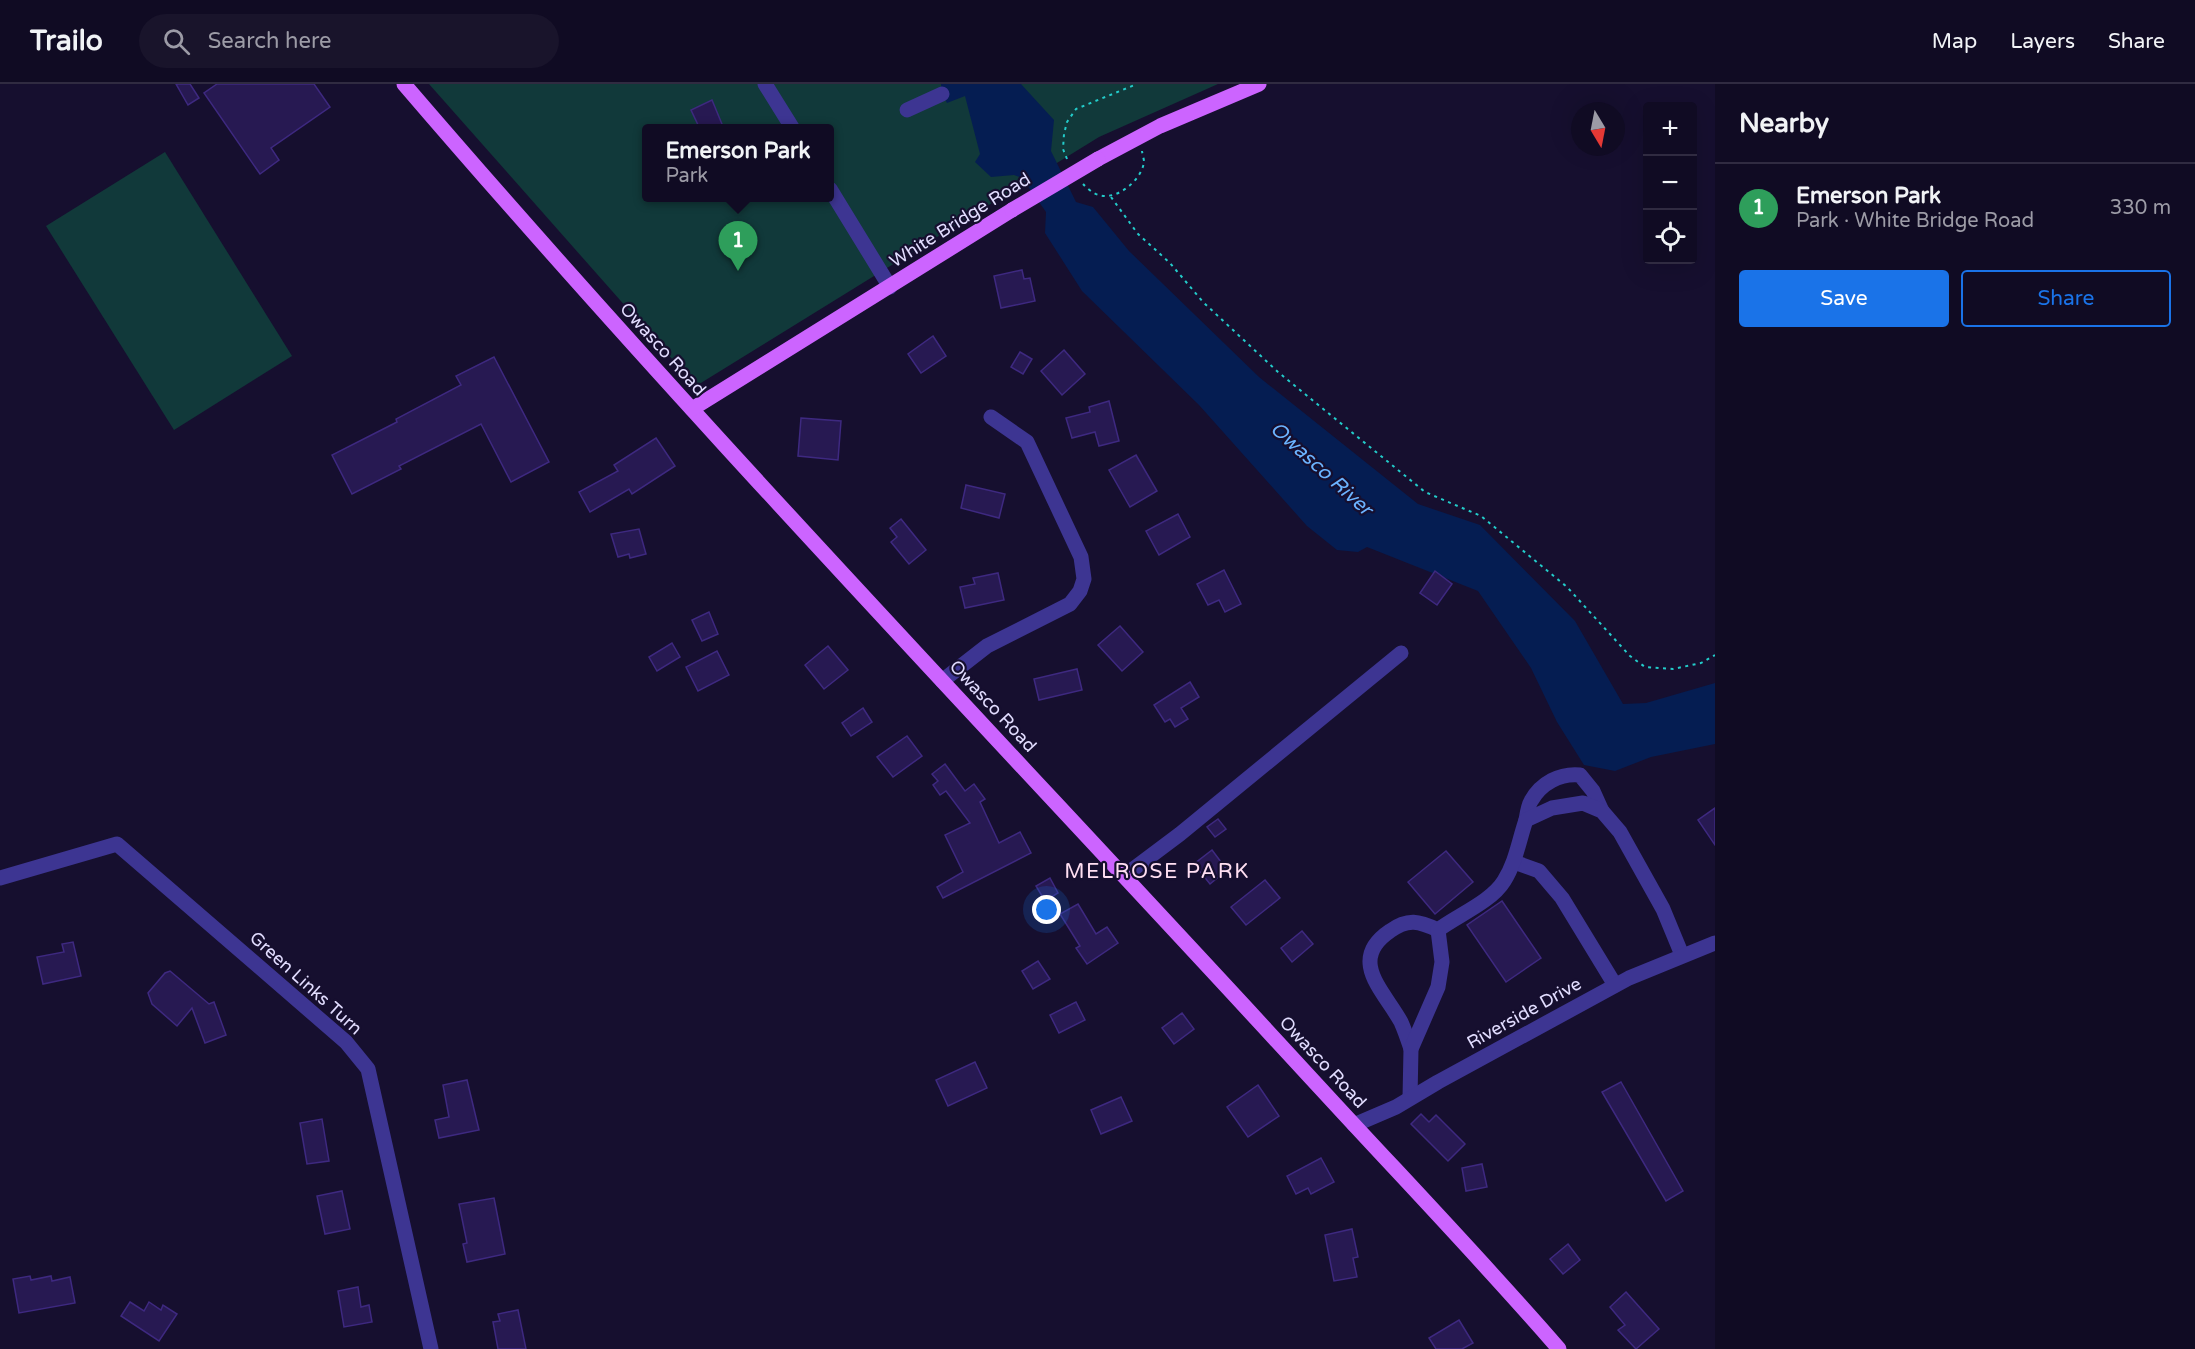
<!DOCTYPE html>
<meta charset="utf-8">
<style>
body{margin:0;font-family:"Varela Round",sans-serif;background:#19142b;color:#f1f3f6}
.controls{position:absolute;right:18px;top:18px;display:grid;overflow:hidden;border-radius:6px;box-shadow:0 6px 24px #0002}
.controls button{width:54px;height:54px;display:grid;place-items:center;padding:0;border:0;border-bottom:2px solid #302b41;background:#100b23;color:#f1f3f6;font:30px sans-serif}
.compass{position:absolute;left:1571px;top:18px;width:54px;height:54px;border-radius:50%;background:#100b23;box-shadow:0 6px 24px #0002;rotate:170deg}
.you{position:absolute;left:1047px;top:826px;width:21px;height:21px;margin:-15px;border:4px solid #fff;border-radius:50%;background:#1a73e8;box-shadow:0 0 0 9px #1a73e833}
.badge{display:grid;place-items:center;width:39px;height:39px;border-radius:50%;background:#1a73e8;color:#fff;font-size:20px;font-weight:700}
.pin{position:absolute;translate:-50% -50px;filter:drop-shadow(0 2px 3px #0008)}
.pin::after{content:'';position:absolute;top:32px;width:21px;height:18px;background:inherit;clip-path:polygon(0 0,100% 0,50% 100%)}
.popup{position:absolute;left:642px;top:40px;width:192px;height:78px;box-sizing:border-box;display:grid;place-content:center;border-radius:6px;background:#100b23;filter:drop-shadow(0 2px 4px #0005);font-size:20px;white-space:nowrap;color:#9c9ba6}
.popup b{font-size:22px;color:#f1f3f6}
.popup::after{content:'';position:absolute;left:50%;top:100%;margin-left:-12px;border:12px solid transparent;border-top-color:#100b23}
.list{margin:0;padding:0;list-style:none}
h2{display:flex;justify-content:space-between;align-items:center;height:78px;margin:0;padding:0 24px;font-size:26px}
h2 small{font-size:20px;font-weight:400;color:#9c9ba6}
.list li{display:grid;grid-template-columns:39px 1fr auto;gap:18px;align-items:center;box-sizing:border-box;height:90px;padding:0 24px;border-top:2px solid #302b41}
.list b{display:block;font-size:22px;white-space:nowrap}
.list p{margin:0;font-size:20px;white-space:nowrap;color:#9c9ba6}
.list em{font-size:20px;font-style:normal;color:#9c9ba6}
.actions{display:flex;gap:12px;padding:18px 24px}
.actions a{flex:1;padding:14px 0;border:2px solid #1a73e8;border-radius:6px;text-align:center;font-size:21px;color:#1a73e8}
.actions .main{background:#1a73e8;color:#fff}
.icon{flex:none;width:33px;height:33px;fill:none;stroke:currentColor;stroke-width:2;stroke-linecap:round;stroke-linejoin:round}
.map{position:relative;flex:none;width:1715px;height:1265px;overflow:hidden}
header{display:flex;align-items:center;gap:36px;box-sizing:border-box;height:84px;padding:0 30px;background:#100b23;border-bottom:2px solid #302b41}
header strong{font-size:28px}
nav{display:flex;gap:33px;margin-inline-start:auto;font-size:21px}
.search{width:420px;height:54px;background:#19142b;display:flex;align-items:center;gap:15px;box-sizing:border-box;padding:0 21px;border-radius:33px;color:#9c9ba6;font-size:22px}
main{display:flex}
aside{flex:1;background:#100b23}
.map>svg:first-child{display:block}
</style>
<header>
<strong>Trailo</strong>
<div class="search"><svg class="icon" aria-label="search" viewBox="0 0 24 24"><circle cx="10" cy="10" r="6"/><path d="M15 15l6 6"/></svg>Search here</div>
<nav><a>Map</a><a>Layers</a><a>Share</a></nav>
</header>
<main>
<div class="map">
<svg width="1715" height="1265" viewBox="0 0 1715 1265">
<rect width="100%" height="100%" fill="#160f2f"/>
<g fill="#11393a" fill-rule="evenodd">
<path d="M429 0H1218L1099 53 696 302ZM646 45H830V114H646Z"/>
<path d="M165 68 292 272 174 346 46 142Z"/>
</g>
<path fill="#051d52" d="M941 0H1021L1054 36 1051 67 1076 118 1093 123 1129 167 1259 293 1418 420 1480 441 1575 537 1623 620 1646 619 1715 599V660L1651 673 1615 687 1584 681 1557 638 1531 584 1478 507 1367 463 1358 468 1337 466 1307 442 1199 321 1082 207 1045 149 1046 128 1022 94 1014 91 991 93 975 78 980 70 965 12 947 19 942 10Z"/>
<g fill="#271952" stroke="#3e2980" stroke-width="1.5">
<path d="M176 0H190L199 14 188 21Z"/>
<path d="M217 0H314L330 23 271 64 279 76 260 90 204 9Z"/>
<path d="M712 16 724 45H700L691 26Z"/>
<path d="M1022 186 1024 195 1030 194 1035 217 1001 224 994 192Z"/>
<path d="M933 252 946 272 921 289 908 270Z"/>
<path d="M1064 266 1085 290 1062 311 1041 287Z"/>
<path d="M1020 268 1032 275 1023 290 1011 283Z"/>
<path d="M494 273 549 378 511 398 481 340 399 382 401 385 352 410 332 371 397 338 396 335 461 301 456 292Z"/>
<path d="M1109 317 1119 357 1099 362 1095 348 1072 354 1066 334 1090 328 1089 323Z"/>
<path d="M801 334 841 337 838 376 798 372Z"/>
<path d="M656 354 675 382 632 410 629 405 590 428 579 408 618 387 614 381Z"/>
<path d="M1136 371 1157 407 1130 423 1109 386Z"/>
<path d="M966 401 1005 410 999 434 961 424Z"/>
<path d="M1178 430 1190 453 1159 471 1146 447Z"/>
<path d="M901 435 926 466 909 480 891 458 897 453 890 444Z"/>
<path d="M639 445 646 470 630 474 629 470 618 473 611 450Z"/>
<path d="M1224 486 1241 520 1225 528 1219 516 1208 521 1197 500Z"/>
<path d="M1435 487 1452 500 1437 521 1420 509Z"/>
<path d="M998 489 1004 516 965 524 960 503 975 500 973 494Z"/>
<path d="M709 528 718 550 702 557 692 536Z"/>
<path d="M1120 542 1143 568 1122 587 1098 561Z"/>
<path d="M672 559 680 573 657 587 649 573Z"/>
<path d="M828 562 848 586 824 605 805 581Z"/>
<path d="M717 567 729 591 698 607 686 583Z"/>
<path d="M1077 585 1082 606 1039 616 1034 595Z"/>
<path d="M1190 598 1199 613 1181 624 1188 635 1175 643 1170 635 1165 638 1154 621Z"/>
<path d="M863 624 872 638 851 652 842 639Z"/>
<path d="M907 652 922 672 893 693 877 673Z"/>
<path d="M945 680 965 707 974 700 985 715 980 718 999 759 1020 748 1031 769 943 814 937 803 963 788 945 751 970 739 946 707 940 711 933 701 938 697 932 690Z"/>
<path d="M1715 724V761L1698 736Z"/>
<path d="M1218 735 1226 745 1215 753 1207 743Z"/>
<path d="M1212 766 1227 786 1210 800 1194 780Z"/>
<path d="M1446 767 1473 798 1435 830 1408 798Z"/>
<path d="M1050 794 1058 809 1045 817 1036 802Z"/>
<path d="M1265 796 1280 814 1246 841 1231 823Z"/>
<path d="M1502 817 1541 874 1506 898 1467 841Z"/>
<path d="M1078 820 1096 850 1107 843 1118 859 1087 880 1076 864 1080 862 1060 830Z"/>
<path d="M1302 847 1313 860 1292 878 1281 864Z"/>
<path d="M73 858 81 892 43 900 37 873 64 868 62 860Z"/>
<path d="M1038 877 1050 895 1033 905 1022 887Z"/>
<path d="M170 887 209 920 214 918 226 951 205 959 192 924 177 942 152 920 148 909 165 889Z"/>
<path d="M1076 918 1085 936 1059 949 1050 931Z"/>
<path d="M1182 929 1194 945 1174 960 1162 944Z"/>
<path d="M975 978 987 1004 948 1022 936 996Z"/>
<path d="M467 996 479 1046 439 1054 435 1036 449 1033 443 1001Z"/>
<path d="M1621 998 1683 1107 1666 1117 1602 1008Z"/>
<path d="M1258 1001 1279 1032 1248 1053 1227 1023Z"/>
<path d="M1121 1013 1132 1037 1101 1050 1091 1026Z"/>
<path d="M1421 1030 1429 1038 1436 1031 1465 1060 1448 1077 1411 1040Z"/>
<path d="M322 1035 329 1077 307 1080 300 1039Z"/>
<path d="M1321 1074 1334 1098 1311 1110 1308 1104 1296 1110 1287 1092Z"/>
<path d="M1482 1080 1487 1103 1466 1107 1462 1084Z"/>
<path d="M342 1107 350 1145 325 1150 317 1112Z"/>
<path d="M494 1114 505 1170 467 1178 463 1160 467 1159 459 1120Z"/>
<path d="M1352 1145 1358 1173 1353 1174 1357 1193 1334 1197 1325 1151Z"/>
<path d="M1568 1160 1580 1176 1563 1190 1550 1175Z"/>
<path d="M30 1192 31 1196 51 1192 52 1197 70 1193 75 1219 19 1229 13 1195Z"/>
<path d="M358 1203 361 1223 369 1221 372 1238 344 1243 338 1207Z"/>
<path d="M1626 1208 1659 1245 1636 1265 1618 1246 1625 1241 1610 1223Z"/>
<path d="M130 1218 144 1227 149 1218 161 1226 163 1221 177 1230 159 1257 121 1232Z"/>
<path d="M518 1226 526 1265H498L493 1238 500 1237 498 1230Z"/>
<path d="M1459 1236 1473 1259 1462 1265H1436L1429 1254Z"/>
</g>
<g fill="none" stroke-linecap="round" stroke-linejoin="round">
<g stroke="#23ccca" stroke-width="2" stroke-dasharray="3 4.5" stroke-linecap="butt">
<path d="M1067 75 1063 65 1064 50 1067 38 1076 25 1137 0"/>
<path d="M1083 100C1087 104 1093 110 1099 111 1117 117 1143 95 1144 77 1144 76 1142 68 1142 67"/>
<path d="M1111 113 1138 150 1170 179 1203 218 1278 288 1425 408 1481 432 1567 503 1630 572 1645 583 1673 585 1701 579 1715 571"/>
</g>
<g stroke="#3d3592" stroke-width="15">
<path d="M765 0 793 45"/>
<path d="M907 26 942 10"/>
<path d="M830 105 890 203"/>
<path d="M942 597 987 562 1070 520 1080 507 1084 495 1081 473 1027 358 991 333"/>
<path d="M1526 736C1527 730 1528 722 1531 717 1541 699 1560 689 1580 691L1593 707 1602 727"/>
<path d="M1514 778 1539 787 1562 814 1615 901"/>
<path d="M1124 792 1180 750 1401 569"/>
<path d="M0 794 117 760 346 958 368 985 431 1265"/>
<path d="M1411 965C1408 956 1405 947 1401 938 1384 907 1347 876 1390 847 1408 834 1419 837 1438 846"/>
<path d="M1410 1014 1411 965 1438 903 1442 878 1438 846C1458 831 1491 818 1504 797 1516 778 1519 756 1526 736L1552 724 1583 719 1602 727 1620 748 1663 825 1682 871"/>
<path d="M1354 1041 1396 1023 1438 998 1629 894 1715 859"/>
</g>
<g stroke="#cc64ff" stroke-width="15">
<path d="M404 0C699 344 1014 671 1321 1005 1400 1091 1482 1176 1559 1265"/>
<path d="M1098 75 1160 42 1259 0"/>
<path d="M692 325 1012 126"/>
</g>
<path stroke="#cc64ff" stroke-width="15" d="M1012 126 1098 75"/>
</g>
<g text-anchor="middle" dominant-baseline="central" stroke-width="4.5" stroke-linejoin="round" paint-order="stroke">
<g font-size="18" fill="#e2ddff" stroke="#160f2f">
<text transform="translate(960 136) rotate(-32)">White Bridge Road</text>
<text transform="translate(663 265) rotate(48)">Owasco Road</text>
<text transform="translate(993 622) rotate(47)">Owasco Road</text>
<text transform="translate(306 899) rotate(42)">Green Links Turn</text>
<text transform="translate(1524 929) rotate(-29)">Riverside Drive</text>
<text transform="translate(1323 978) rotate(47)">Owasco Road</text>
</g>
<g font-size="20" font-style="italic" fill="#6bb3ff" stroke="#160f2f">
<text transform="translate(1321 385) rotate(42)">Owasco River</text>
</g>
<g font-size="21" letter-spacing="1.5" fill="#ffdff2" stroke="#160f2f">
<text x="1157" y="787">MELROSE PARK</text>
</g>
</g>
</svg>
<div class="controls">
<button>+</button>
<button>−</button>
<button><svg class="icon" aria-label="locate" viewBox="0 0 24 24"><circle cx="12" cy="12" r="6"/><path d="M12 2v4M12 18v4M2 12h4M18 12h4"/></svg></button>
</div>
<svg class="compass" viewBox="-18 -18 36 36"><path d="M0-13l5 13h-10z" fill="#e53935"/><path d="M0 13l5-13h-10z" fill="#9c9ba6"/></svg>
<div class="you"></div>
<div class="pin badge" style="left:738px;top:187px;background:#2e9e5b">1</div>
<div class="popup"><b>Emerson Park</b>Park</div>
</div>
<aside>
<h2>Nearby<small></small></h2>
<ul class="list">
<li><span class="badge" style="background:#2e9e5b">1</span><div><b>Emerson Park</b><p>Park · White Bridge Road</p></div><em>330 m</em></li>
</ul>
<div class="actions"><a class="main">Save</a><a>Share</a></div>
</aside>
</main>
